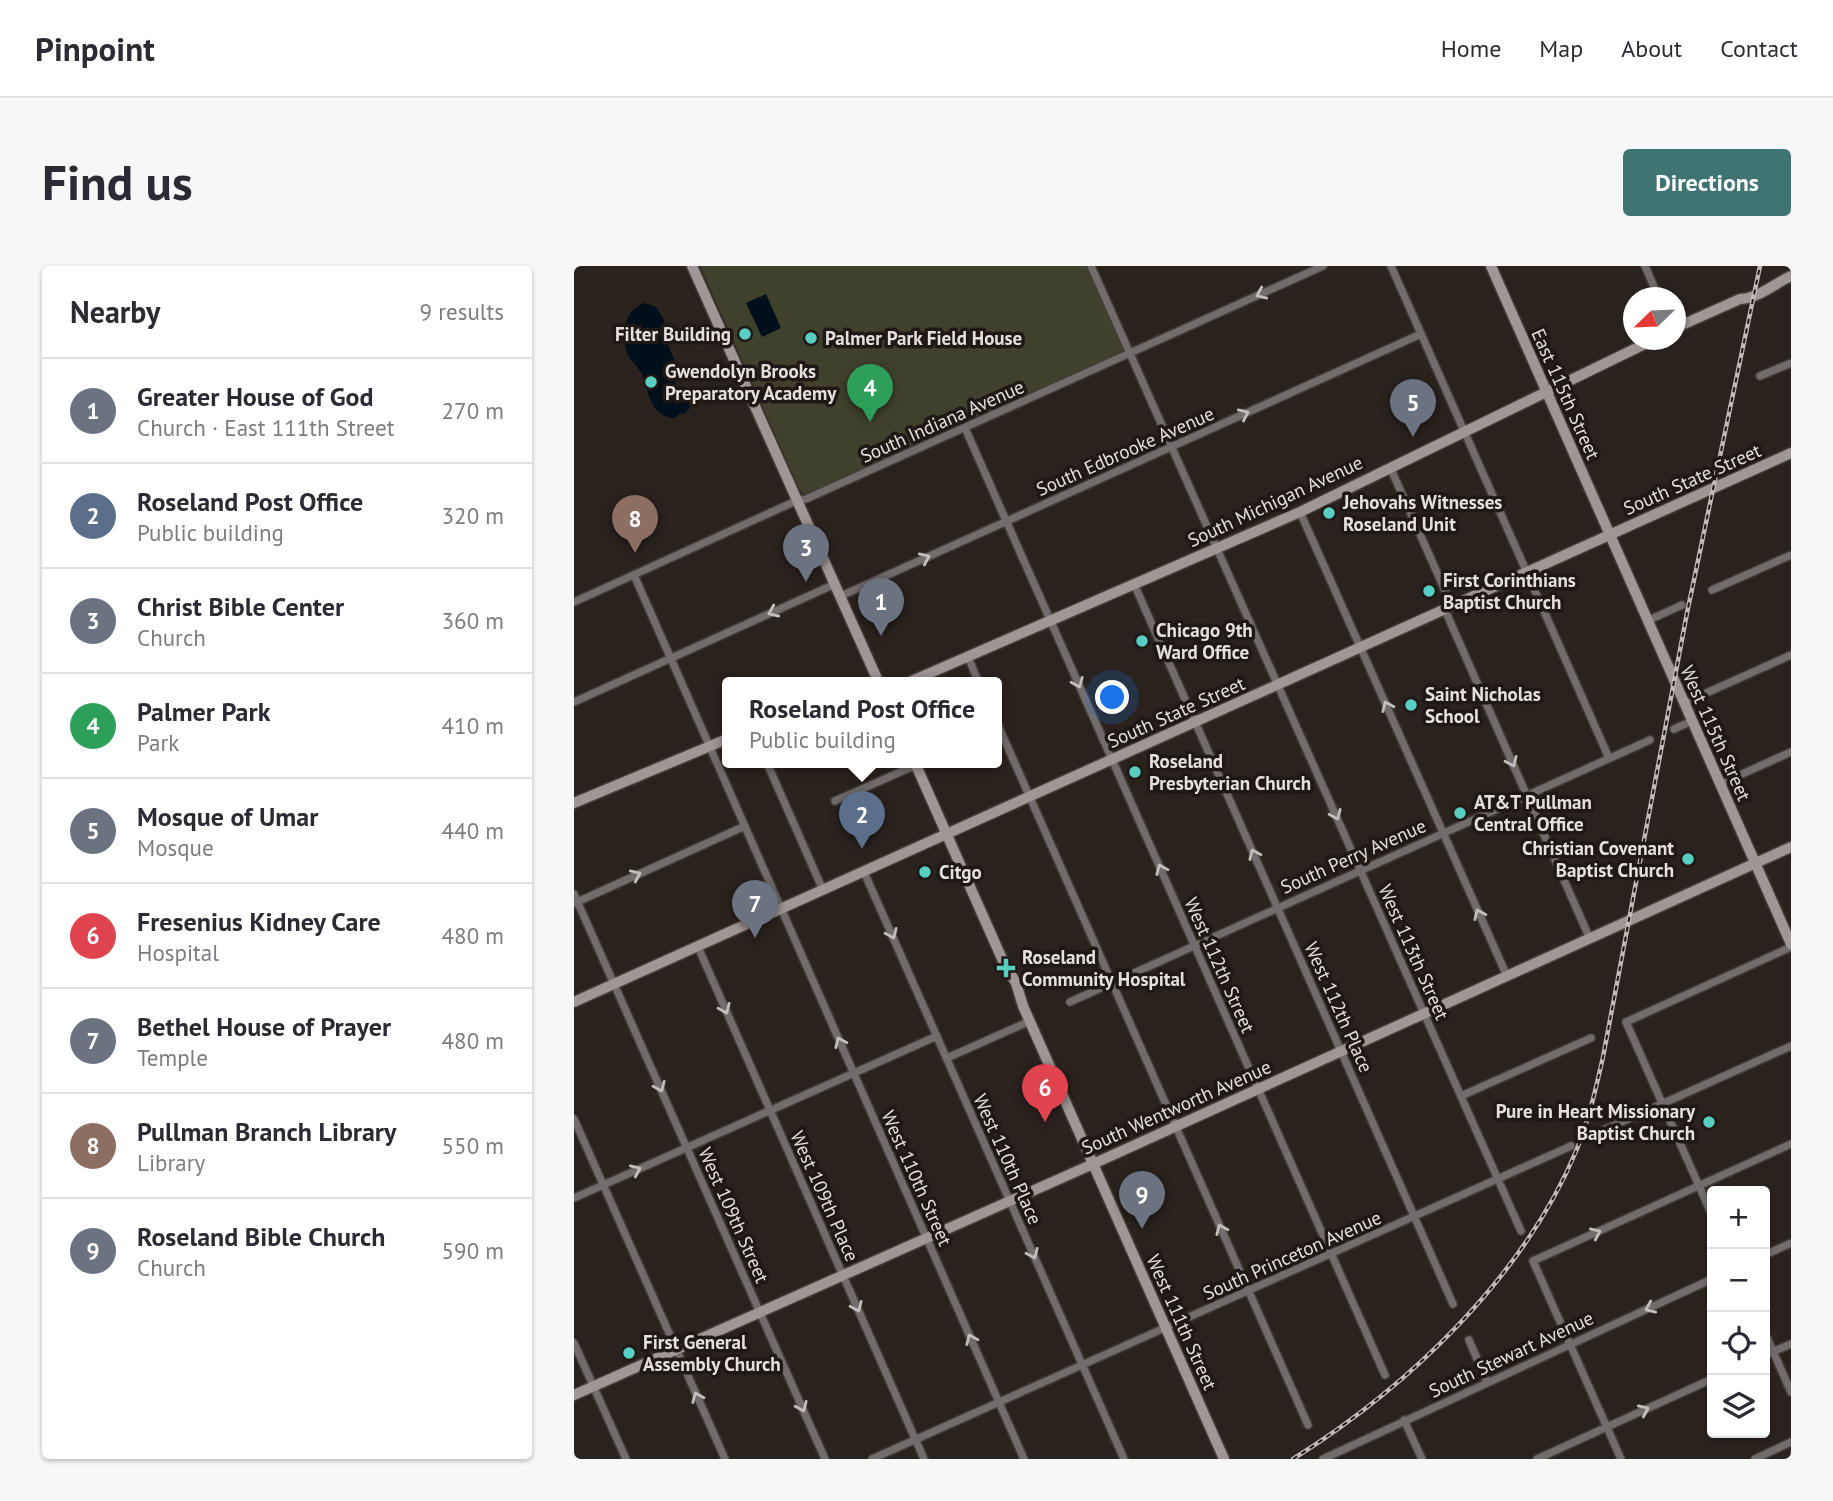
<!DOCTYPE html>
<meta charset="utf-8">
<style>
body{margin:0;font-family:"PT Sans",sans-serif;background:#f7f7f7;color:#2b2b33}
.controls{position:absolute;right:21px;bottom:21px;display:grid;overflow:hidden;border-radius:7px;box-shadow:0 2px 5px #0004}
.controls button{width:63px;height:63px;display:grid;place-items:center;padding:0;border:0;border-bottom:2px solid #e1e1e2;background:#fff;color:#2b2b33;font:35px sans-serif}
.compass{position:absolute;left:1049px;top:21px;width:63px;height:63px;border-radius:50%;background:#fff;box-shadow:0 2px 5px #0004;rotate:247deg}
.you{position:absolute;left:539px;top:432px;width:24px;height:24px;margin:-18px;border:5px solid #fff;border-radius:50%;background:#1a73e8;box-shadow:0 0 0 10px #1a73e833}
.badge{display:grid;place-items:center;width:46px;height:46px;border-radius:50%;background:#3f7473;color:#fff;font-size:23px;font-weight:700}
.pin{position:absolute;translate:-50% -58px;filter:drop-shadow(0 2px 4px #0008)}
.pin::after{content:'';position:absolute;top:37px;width:24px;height:21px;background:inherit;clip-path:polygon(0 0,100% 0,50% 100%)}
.popup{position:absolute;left:148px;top:411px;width:280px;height:91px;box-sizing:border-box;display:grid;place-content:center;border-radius:7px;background:#fff;filter:drop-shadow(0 2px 5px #0005);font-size:23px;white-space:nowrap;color:#7c7c81}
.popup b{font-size:26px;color:#2b2b33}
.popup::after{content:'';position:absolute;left:50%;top:100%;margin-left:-14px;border:14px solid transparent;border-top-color:#fff}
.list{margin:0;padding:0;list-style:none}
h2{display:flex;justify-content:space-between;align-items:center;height:91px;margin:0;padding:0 28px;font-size:30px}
h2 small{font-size:23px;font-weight:400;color:#7c7c81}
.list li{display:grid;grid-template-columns:46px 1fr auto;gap:21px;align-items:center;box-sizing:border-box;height:105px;padding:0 28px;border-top:2px solid #e1e1e2}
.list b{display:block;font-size:26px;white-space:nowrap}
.list p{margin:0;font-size:23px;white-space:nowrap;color:#7c7c81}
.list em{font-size:23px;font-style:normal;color:#7c7c81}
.icon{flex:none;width:38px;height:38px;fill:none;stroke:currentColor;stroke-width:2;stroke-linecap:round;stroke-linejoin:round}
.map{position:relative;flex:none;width:1217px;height:1193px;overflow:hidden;border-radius:7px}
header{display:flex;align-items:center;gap:42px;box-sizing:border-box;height:98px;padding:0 35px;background:#fff;border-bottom:2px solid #e1e1e2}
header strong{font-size:33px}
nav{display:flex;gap:38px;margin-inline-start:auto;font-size:24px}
.intro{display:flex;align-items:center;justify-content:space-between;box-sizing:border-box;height:168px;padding:0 42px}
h1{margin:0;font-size:49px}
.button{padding:18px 32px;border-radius:7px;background:#3f7473;color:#fff;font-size:24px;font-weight:700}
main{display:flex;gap:42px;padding:0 42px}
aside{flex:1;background:#fff;border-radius:7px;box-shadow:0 2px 5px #0004}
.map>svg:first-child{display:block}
</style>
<header>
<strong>Pinpoint</strong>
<nav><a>Home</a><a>Map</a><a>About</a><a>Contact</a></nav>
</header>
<div class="intro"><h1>Find us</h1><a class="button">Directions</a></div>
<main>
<aside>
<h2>Nearby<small>9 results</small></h2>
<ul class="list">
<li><span class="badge" style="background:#6b7280">1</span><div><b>Greater House of God</b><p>Church · East 111th Street</p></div><em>270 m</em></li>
<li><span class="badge" style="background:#5c6f8a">2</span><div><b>Roseland Post Office</b><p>Public building</p></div><em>320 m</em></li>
<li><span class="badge" style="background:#6b7280">3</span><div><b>Christ Bible Center</b><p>Church</p></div><em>360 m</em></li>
<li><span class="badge" style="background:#2e9e5b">4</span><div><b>Palmer Park</b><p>Park</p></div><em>410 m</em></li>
<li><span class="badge" style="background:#6b7280">5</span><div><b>Mosque of Umar</b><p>Mosque</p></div><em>440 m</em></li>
<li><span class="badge" style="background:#e0444e">6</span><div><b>Fresenius Kidney Care</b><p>Hospital</p></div><em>480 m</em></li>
<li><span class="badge" style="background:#6b7280">7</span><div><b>Bethel House of Prayer</b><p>Temple</p></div><em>480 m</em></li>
<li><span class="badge" style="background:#8d6e63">8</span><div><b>Pullman Branch Library</b><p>Library</p></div><em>550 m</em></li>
<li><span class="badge" style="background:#6b7280">9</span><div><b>Roseland Bible Church</b><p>Church</p></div><em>590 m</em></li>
</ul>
</aside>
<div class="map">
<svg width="1217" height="1193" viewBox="0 0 1217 1193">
<rect width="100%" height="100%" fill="#2a221d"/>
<path fill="#40412d" d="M126 0H513L548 78 549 85 546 89 232 230 226 224Z"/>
<g fill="#000f1a">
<path d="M192 28 207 62 188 71 172 37Z"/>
<path d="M70 37 82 41 90 54 91 71 100 94 102 125 113 130 116 135V142L110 148 107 147 100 152C75 150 75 124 67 107 64 100 57 96 54 89 46 71 49 45 70 37Z"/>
</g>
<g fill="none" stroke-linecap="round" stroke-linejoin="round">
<defs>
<g id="street">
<path d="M517 0 947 965"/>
<path d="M817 0 1035 492"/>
<path d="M1071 0 1085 32"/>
<path d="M1186 110 1217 97"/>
<path d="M391 162 811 1109"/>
<path d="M816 201 878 340"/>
<path d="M726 246 933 710"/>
<path d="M60 309 450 1193"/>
<path d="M560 318 879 1038"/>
<path d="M1138 324 1217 289"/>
<path d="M267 330 847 68"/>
<path d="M0 336 224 234 232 233 749 0"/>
<path d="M871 344 1016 673"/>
<path d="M1073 355 1108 339"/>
<path d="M394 391 405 417"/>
<path d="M0 436 261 318"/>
<path d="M1110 437 1217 389"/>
<path d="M423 457 734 1159"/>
<path d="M1100 463 1118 455"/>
<path d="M193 497 249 624"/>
<path d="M1146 518 1217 486"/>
<path d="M261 535 342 499"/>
<path d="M290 606 550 1193"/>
<path d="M0 628 251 1193"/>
<path d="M1 637 171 560"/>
<path d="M124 681 350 1193"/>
<path d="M496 736 1076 474"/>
<path d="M373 792 456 755"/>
<path d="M887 830 1017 772"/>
<path d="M0 853 151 1193"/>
<path d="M1023 867 1217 780"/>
<path d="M0 932 363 770"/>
<path d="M1138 949 1052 756 1217 681"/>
<path d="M1191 989 1217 977"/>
<path d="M1191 1067 1217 1126"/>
<path d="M895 1074 913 1116"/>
<path d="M0 1077 52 1193"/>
<path d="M1191 1089 1217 1078"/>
<path d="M830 1154 848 1193"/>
<path d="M298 1193 997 880"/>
<path d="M749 1193 1138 1013"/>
<path d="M963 1193 1138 1113"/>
<path d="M1047 1193 959 995 1217 878"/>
<path d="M1181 1193 1217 1176"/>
</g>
<g id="secondary">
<path d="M118 0 305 417"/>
<path d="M917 0 1217 678"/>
<path d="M1101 62 1166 33C1185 32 1200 18 1217 10"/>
<path d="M333 417 726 246 1079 74"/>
<path d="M341 497 429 695 442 717 449 740 650 1193"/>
<path d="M0 537 153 473"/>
<path d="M0 736 1217 187"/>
<path d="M0 1129 519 898 1217 581"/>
</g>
</defs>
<use href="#street" stroke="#443d38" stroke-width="10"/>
<use href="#secondary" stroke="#443d38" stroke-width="13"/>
<use href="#street" stroke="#726d6c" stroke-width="7"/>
<use href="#secondary" stroke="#9f9695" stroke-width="10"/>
<defs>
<path id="rail" d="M719 1193C834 1121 950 1011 1003 883 1015 853 1022 822 1029 791L1113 347 1186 0"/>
</defs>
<use href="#rail" stroke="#c0b9b6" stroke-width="4.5"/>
<use href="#rail" stroke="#201814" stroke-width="2" stroke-dasharray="5" stroke-linecap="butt"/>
</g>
<defs><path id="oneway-chevron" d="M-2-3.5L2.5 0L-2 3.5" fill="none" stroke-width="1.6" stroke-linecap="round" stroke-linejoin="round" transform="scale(1.75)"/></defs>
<g stroke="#c3bebb">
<use href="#oneway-chevron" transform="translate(687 28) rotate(156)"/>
<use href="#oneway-chevron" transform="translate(670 148) rotate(-25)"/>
<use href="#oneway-chevron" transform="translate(351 292) rotate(-24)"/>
<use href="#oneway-chevron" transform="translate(199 346) rotate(156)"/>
<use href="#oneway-chevron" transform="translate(504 417) rotate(66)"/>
<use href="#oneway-chevron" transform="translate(813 440) rotate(-114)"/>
<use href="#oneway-chevron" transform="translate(938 496) rotate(66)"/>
<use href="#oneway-chevron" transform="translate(762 549) rotate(66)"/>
<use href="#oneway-chevron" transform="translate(680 588) rotate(-114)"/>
<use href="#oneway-chevron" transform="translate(587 603) rotate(-114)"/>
<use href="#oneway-chevron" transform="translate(62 609) rotate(-24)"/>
<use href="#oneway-chevron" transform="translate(905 648) rotate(-114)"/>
<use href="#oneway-chevron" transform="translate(318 668) rotate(66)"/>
<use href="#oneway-chevron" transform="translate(151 743) rotate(66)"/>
<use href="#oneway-chevron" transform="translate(266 776) rotate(-114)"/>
<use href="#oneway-chevron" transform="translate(86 821) rotate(66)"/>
<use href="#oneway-chevron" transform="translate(62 904) rotate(-24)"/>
<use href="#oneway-chevron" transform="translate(647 963) rotate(-114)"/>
<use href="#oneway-chevron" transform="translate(1022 967) rotate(-24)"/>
<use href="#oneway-chevron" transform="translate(459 988) rotate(66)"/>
<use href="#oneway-chevron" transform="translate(283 1041) rotate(66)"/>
<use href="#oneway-chevron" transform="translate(1076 1042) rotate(156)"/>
<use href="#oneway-chevron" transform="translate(397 1073) rotate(-114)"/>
<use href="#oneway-chevron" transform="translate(123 1131) rotate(-114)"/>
<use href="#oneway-chevron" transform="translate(228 1141) rotate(66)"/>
<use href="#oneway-chevron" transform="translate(1070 1144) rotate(-24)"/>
</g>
<g fill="#57cec1" stroke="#201814" stroke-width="2.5">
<circle cx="171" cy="68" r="7"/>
<circle cx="237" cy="72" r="7"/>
<circle cx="77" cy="116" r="7"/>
<circle cx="755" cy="247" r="7"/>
<circle cx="855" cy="325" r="7"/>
<circle cx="568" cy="375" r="7"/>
<circle cx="837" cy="439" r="7"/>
<circle cx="561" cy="506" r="7"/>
<circle cx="886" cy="547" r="7"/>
<circle cx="1114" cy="593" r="7"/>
<circle cx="351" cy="606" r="7"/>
<path d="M428.5 691.5h7v7h7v7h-7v7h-7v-7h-7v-7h7z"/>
<circle cx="1135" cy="856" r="7"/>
<circle cx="55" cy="1087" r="7"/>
</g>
<g text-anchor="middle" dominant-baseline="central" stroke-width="7" stroke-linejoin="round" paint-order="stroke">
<g font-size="19" font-weight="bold" fill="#e6e0dd" stroke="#201814" text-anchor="start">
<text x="157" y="68" text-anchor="end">Filter Building</text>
<text x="251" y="72">Palmer Park Field House</text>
<text x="91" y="105">Gwendolyn Brooks<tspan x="91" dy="22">Preparatory Academy</tspan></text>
<text x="769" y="236">Jehovahs Witnesses<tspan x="769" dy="22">Roseland Unit</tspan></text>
<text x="869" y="314">First Corinthians<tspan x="869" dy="22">Baptist Church</tspan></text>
<text x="582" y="364">Chicago 9th<tspan x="582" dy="22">Ward Office</tspan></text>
<text x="851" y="428">Saint Nicholas<tspan x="851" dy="22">School</tspan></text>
<text x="575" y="495">Roseland<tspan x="575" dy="22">Presbyterian Church</tspan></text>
<text x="900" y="536">AT&amp;T Pullman<tspan x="900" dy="22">Central Office</tspan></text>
<text x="1100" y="582" text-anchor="end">Christian Covenant<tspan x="1100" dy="22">Baptist Church</tspan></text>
<text x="365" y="606">Citgo</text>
<text x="448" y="691">Roseland<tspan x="448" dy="22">Community Hospital</tspan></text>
<text x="1121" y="845" text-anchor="end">Pure in Heart Missionary<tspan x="1121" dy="22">Baptist Church</tspan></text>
<text x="69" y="1076">First General<tspan x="69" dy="22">Assembly Church</tspan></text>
</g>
<g font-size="19" fill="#e6e0dd" stroke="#201814">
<text transform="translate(992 128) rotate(66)">East 115th Street</text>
<text transform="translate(368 155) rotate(-24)">South Indiana Avenue</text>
<text transform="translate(551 185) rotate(-24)">South Edbrooke Avenue</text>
<text transform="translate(1118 213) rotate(-24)">South State Street</text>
<text transform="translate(701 235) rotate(-25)">South Michigan Avenue</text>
<text transform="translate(602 446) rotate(-24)">South State Street</text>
<text transform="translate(1142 467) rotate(66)">West 115th Street</text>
<text transform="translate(779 590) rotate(-24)">South Perry Avenue</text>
<text transform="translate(840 686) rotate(66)">West 113th Street</text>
<text transform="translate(646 699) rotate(66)">West 112th Street</text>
<text transform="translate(765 741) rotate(66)">West 112th Place</text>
<text transform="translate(602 841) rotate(-24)">South Wentworth Avenue</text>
<text transform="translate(434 893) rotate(66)">West 110th Place</text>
<text transform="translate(343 912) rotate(66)">West 110th Street</text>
<text transform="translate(251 930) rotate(66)">West 109th Place</text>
<text transform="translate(160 949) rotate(66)">West 109th Street</text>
<text transform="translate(718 989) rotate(-24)">South Princeton Avenue</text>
<text transform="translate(608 1056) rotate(66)">West 111th Street</text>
<text transform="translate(937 1088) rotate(-25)">South Stewart Avenue</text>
</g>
</g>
</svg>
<div class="controls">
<button>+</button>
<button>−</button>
<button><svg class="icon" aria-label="locate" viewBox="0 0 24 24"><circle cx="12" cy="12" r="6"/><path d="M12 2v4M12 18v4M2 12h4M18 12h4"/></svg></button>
<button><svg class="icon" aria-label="layers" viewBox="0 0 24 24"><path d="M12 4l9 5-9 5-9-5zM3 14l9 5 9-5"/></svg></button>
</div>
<svg class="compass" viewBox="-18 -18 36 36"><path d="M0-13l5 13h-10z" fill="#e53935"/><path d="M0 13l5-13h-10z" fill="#7c7c81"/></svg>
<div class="you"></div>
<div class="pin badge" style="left:307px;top:370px;background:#6b7280">1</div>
<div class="pin badge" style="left:288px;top:583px;background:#5c6f8a">2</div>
<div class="popup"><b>Roseland Post Office</b>Public building</div>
<div class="pin badge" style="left:232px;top:316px;background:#6b7280">3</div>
<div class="pin badge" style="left:296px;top:156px;background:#2e9e5b">4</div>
<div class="pin badge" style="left:839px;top:171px;background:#6b7280">5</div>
<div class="pin badge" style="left:471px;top:856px;background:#e0444e">6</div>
<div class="pin badge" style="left:181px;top:672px;background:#6b7280">7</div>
<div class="pin badge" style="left:61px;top:287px;background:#8d6e63">8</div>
<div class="pin badge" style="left:568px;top:963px;background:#6b7280">9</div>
</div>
</main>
